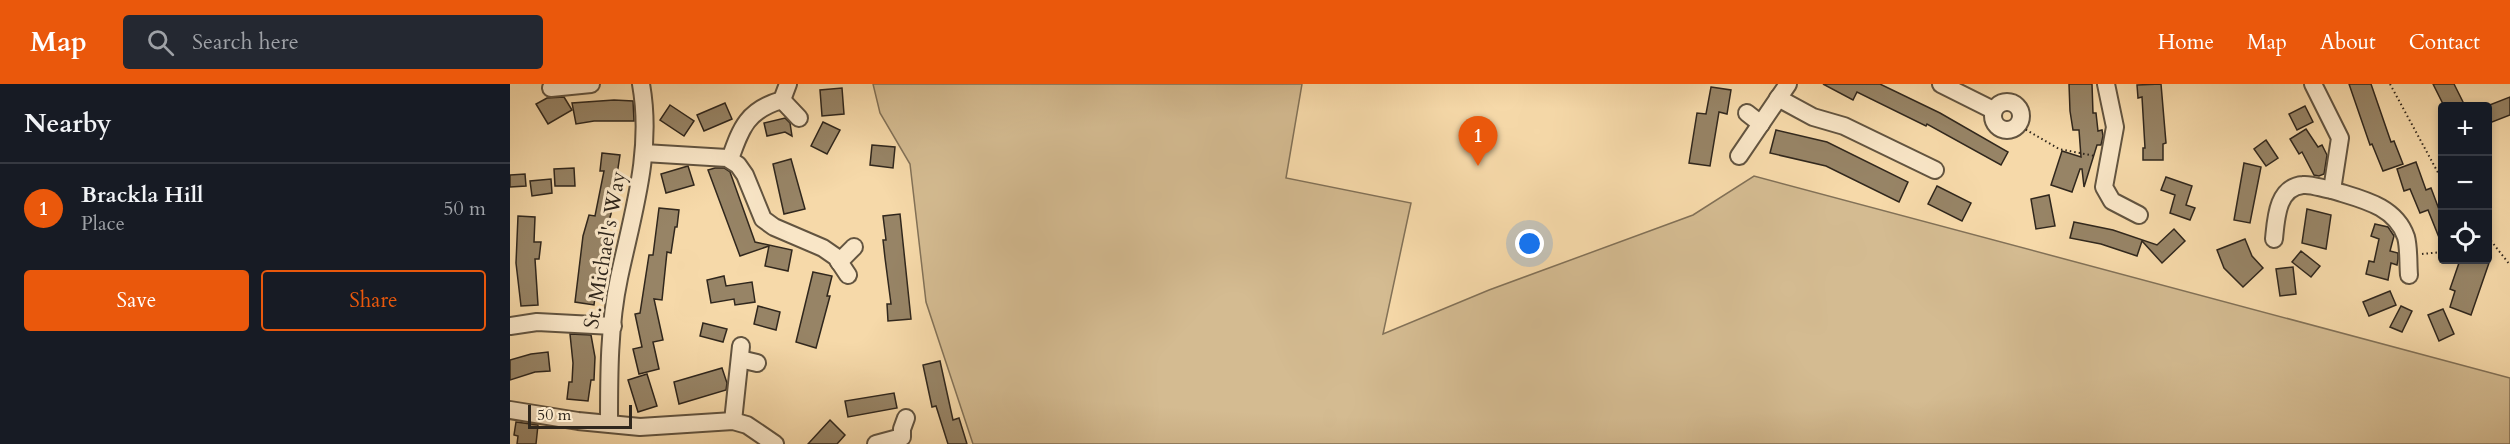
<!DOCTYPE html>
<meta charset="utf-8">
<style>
body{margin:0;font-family:Cardo,serif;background:#242831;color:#f1f3f6}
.controls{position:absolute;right:18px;top:18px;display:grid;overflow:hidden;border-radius:6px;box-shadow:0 3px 9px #0003}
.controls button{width:54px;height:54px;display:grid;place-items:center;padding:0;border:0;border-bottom:2px solid #363941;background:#171b24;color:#f1f3f6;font:30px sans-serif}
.scale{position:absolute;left:18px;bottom:15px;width:104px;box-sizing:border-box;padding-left:6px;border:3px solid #30271d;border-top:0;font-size:16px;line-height:21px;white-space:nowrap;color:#30271d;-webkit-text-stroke:4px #f9e6c7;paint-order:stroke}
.you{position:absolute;left:1020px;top:160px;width:21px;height:21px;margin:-15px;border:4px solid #fff;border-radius:50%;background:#1a73e8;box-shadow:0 0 0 9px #1a73e833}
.badge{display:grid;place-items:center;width:39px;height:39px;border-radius:50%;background:#ea580c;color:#fff;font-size:20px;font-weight:700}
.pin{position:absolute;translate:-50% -50px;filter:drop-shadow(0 2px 3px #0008)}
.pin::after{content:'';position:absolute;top:32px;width:21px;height:18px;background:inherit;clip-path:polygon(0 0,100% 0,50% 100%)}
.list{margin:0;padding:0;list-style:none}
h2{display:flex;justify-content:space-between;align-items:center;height:78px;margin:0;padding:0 24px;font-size:26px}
h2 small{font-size:20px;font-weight:400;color:#9ea1a6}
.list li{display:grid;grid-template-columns:39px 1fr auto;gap:18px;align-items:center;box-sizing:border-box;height:90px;padding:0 24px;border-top:2px solid #363941}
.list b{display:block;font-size:22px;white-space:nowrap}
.list p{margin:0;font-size:20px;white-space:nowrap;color:#9ea1a6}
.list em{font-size:20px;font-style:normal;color:#9ea1a6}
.actions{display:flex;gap:12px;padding:18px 24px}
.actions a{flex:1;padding:14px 0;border:2px solid #ea580c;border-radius:6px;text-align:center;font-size:21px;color:#ea580c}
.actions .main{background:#ea580c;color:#fff}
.icon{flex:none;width:33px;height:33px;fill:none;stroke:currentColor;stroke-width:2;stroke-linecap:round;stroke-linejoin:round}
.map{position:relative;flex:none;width:2000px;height:360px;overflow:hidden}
header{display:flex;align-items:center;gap:36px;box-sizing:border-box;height:84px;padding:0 30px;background:#ea580c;color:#fff}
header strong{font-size:28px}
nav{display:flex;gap:33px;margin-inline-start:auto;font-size:21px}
.search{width:420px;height:54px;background:#242831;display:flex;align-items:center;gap:15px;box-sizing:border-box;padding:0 21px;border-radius:6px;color:#9ea1a6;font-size:22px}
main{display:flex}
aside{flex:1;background:#171b24}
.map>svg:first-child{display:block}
</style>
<header>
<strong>Map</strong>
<div class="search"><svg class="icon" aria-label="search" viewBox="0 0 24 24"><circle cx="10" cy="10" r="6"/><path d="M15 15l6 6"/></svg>Search here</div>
<nav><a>Home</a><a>Map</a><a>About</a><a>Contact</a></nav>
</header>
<main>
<aside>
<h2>Nearby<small></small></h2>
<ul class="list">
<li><span class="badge">1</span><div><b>Brackla Hill</b><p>Place</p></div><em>50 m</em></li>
</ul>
<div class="actions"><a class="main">Save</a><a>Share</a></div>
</aside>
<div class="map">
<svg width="2000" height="360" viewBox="0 0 2000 360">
<rect width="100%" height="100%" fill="#f6d9a9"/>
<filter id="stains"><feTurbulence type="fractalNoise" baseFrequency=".00333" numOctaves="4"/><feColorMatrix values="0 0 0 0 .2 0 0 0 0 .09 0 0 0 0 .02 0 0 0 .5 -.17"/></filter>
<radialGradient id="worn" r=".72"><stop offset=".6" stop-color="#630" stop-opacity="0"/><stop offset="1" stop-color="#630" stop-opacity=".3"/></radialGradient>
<path fill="#d4bb91" stroke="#827157" stroke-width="1.5" d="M363 0H792L776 94 901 119 873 250 979 206 1183 131 1244 92 2000 294V360H463L416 218 400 80 370 29Z"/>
<g fill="#978466" stroke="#30271d" stroke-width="1.5">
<path d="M1313 0H1370L1430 29 1498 68 1491 81 1417 40 1416 42 1347 8 1343 16Z"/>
<path d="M1559 0H1582L1583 29H1586L1588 47 1592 46 1593 52 1591 61H1587L1574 103 1572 85H1570L1562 108 1541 101 1552 67 1571 73 1569 46H1563L1560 27Z"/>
<path d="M1651 0 1656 59 1653 60V76H1633V64H1635L1632 13 1628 14 1627 1Z"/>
<path d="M1839 0H1861L1881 58 1884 57 1893 80 1873 87 1862 60 1860 61Z"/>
<path d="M1923 0H1944L1955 22H1934Z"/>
<path d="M1201 3 1221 6 1217 30 1209 28 1200 82 1179 79 1187 29 1196 30Z"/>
<path d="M332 4 334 30 312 32 310 6Z"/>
<path d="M54 13 62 26 38 40 26 20 37 14Z"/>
<path d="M2000 13V31L1977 40V22Z"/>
<path d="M104 16 123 17 124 37H84L66 40 62 19Z"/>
<path d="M215 19 222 35 194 47 187 31Z"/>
<path d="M160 21 184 37 174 52 150 36Z"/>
<path d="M1795 22 1803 38 1787 46 1779 30Z"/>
<path d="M275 34 280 39 282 52 275 48 257 52 254 39Z"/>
<path d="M313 38 330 46 317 70 301 62Z"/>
<path d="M1796 45 1808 63 1812 61 1817 71 1814 90 1809 92 1804 91 1792 68 1789 70 1780 55Z"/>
<path d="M1266 46 1317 58 1398 98 1389 118 1316 82 1260 69Z"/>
<path d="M1756 56 1768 74 1756 82 1744 65Z"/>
<path d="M362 61 385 63 383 84 360 81Z"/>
<path d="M92 69 110 71 101 130 93 156 84 221 65 218 73 152 79 131 85 132 94 87H90Z"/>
<path d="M281 75 295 125 274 130 263 80Z"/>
<path d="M1906 78 1916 106 1921 104 1930 128 1932 127V161L1918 126 1910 129 1900 105 1894 107 1887 85Z"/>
<path d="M1734 79 1751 83 1740 139 1724 136Z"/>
<path d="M178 82 184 101 156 109 151 90Z"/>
<path d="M64 84 65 102H45L44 85Z"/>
<path d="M205 84H214L220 88 245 158 282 166 278 187 255 182 259 162 230 172 198 86Z"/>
<path d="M15 90 16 102 0 103V91Z"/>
<path d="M1656 93 1682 102 1676 121 1685 124 1680 136 1660 129 1665 111 1651 106Z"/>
<path d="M41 95 42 109 22 112 20 97Z"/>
<path d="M1427 102 1461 119 1452 137 1418 120Z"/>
<path d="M1539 111 1545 142 1526 145 1521 115Z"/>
<path d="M149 124 169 126 167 143H165L161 169 157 168 152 216 144 215 153 256 143 258 149 285 129 290 123 265 132 263 125 230 130 229 139 171H143Z"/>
<path d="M1797 125 1821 131 1816 165 1792 159Z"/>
<path d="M390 130 401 235 378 237 377 220H381L375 174 373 156H376L373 132Z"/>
<path d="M8 132 25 133 24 158H31L29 175H25L28 221 11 222 6 179Z"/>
<path d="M1564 138 1603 146 1647 161 1664 145 1675 157 1652 179 1632 157 1627 172 1591 160 1560 154Z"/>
<path d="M1865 140 1878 143 1884 152 1880 167 1888 169V175L1887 181 1881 179 1878 196 1856 190 1859 177 1864 178 1869 155 1861 152Z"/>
<path d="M1735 155 1742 172 1753 184 1733 203 1714 184 1707 166Z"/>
<path d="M1791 167 1810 182 1801 193 1782 178Z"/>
<path d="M1950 176H1980L1961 231 1940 223 1945 207 1940 205Z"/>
<path d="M1783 183 1786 210 1770 212 1766 185Z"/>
<path d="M303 188 322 192 317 212H320L306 264 286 258Z"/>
<path d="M214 192 216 202 242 198 245 218 225 221 224 215 201 219 197 196Z"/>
<path d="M1880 207 1886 221 1859 232 1853 218Z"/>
<path d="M248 222 270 228 266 246 244 240Z"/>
<path d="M1891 222 1902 227 1892 248 1880 243Z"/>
<path d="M1933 225 1944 250 1929 257 1918 231Z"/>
<path d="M193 239 217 245 213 258 190 252Z"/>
<path d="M60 250 81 251 85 273 84 296H81L78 317 57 315 59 298H62L63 279Z"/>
<path d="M38 268 40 287 25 288 0 296V276L21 270Z"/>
<path d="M430 277 443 336 449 334 457 360H438L426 322 422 323 413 281Z"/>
<path d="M212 284 217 299 216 306 169 320 164 298Z"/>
<path d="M137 290 147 322 128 328 118 296Z"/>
<path d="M384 309 387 324 338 333 335 317Z"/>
<path d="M320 336 335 351 327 360H298Z"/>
<path d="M6 338 28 341 26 360H7L8 352 4 351Z"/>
</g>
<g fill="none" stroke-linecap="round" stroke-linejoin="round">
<defs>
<g id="street">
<path d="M1431 0 1483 26"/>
<path d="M1596 0 1605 43 1594 103 1602 117 1629 131"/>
<path d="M1803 0 1830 54 1822 106C1850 115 1885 121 1896 153 1899 164 1898 179 1899 191"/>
<path d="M41 4 81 0"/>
<path d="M1268 14 1303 33 1334 42 1425 86"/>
<path d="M272 16 289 34"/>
<circle cx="1497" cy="32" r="14"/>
<path d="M1237 29 1251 40"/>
<path d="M134 69 217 74 228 81 235 91 253 135 264 143 313 164 326 173 338 191"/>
<path d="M1229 72 1278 0"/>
<path d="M220 75C231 44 237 26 272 16L278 0"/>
<path d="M1764 155C1766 135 1767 103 1793 101 1802 100 1813 105 1822 106"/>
<path d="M329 178 344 163"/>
<path d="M0 242 27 238 103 242"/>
<path d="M230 275 247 279"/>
<path d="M0 326 68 337 130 343 223 337 237 341 265 360"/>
<path d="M223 337 231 262"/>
<path d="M99 339C99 291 99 241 109 194 123 128 143 67 131 0"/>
<path d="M366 360 392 353V345L396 334"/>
</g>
</defs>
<use href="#street" stroke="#625440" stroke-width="20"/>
<g stroke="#30271d" stroke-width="2" stroke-dasharray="1.5 3" stroke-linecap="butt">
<path d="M1880 0 1932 96"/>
<path d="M1508 41 1549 65 1585 72"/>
<path d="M1978 153 2000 181"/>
<path d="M1912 170 1932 168"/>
</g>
<use href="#street" stroke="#f9e6c7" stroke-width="16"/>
</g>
<g text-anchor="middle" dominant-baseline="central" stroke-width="6" stroke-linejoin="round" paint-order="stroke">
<g font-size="21" fill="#30271d" stroke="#f9e6c7">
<text transform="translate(95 166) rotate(-80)">St. Michael's Way</text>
</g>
</g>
<rect width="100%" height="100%" filter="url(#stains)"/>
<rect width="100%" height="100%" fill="url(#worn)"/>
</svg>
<div class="controls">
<button>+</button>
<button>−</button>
<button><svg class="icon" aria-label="locate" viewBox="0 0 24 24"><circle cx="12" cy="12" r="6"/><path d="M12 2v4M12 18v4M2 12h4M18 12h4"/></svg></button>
</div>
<div class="scale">50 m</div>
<div class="you"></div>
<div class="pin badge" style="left:968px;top:82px">1</div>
</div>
</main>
